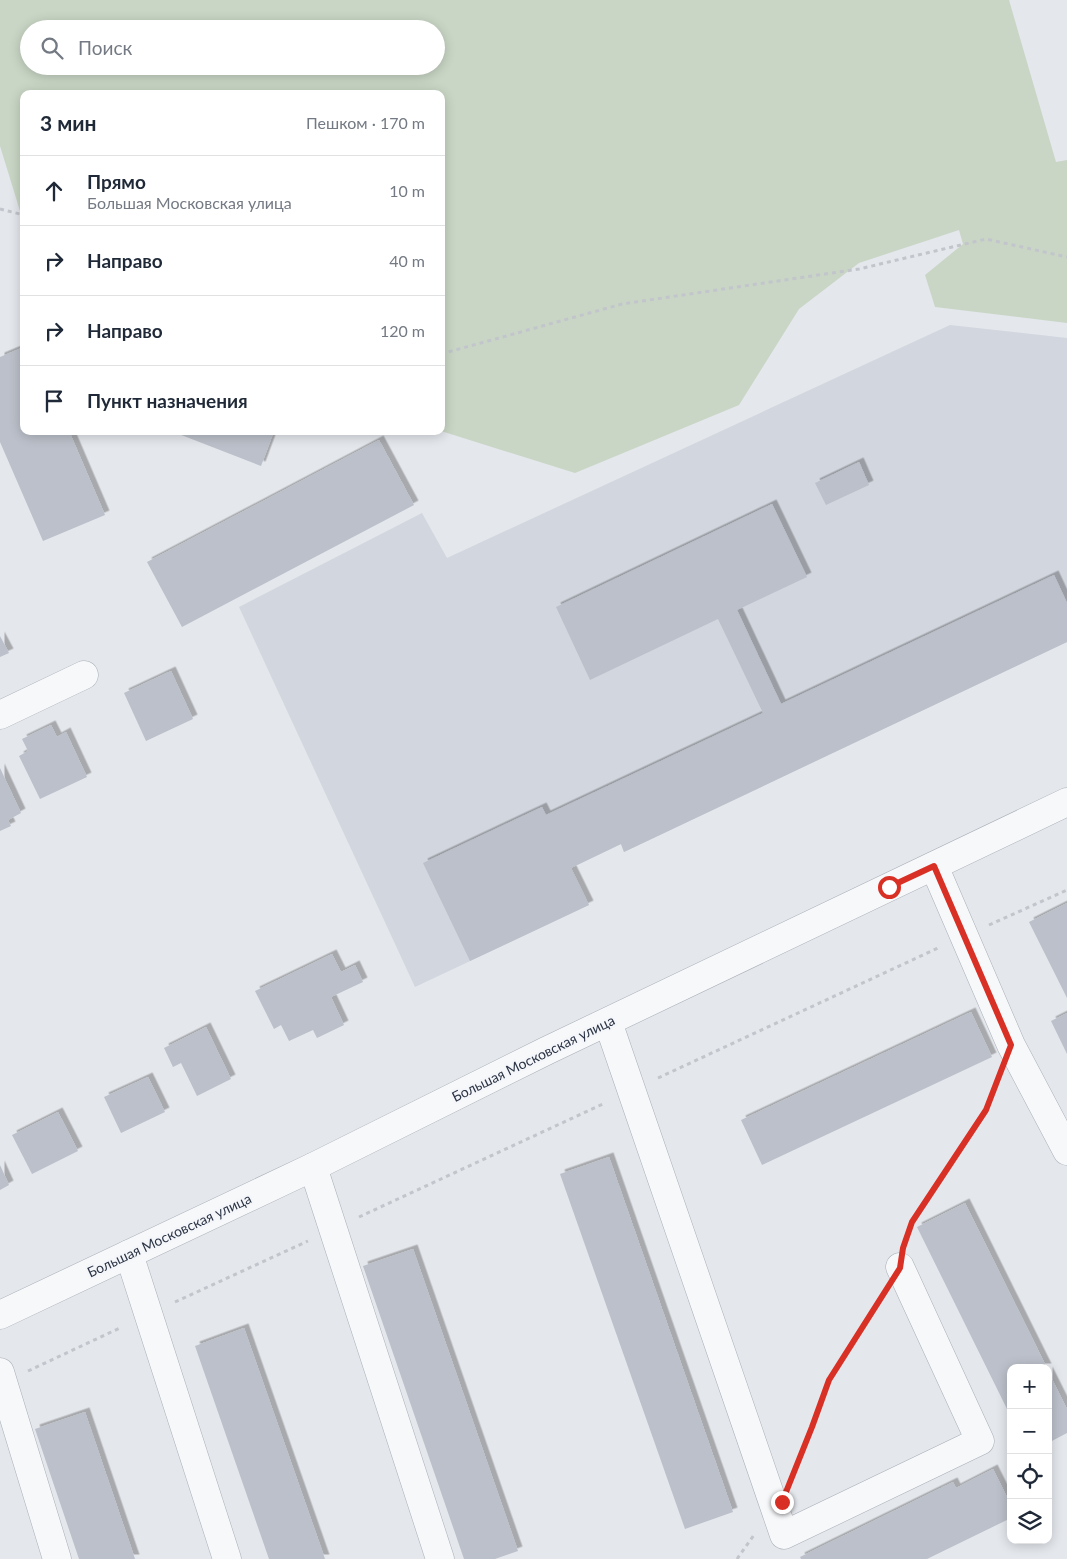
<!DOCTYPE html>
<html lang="ru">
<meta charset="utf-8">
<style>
body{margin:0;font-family:Lato,sans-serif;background:#f2f2f3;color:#1f2937}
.controls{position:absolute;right:15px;bottom:15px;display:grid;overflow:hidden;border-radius:10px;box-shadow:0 2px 12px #0003}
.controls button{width:45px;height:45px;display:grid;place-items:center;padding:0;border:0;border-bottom:1px solid #e0e1e3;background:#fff;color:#1f2937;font:25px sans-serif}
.stop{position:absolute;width:15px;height:15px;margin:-11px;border:4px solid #d93025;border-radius:50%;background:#fff}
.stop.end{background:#d93025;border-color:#fff;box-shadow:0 1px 5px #0008}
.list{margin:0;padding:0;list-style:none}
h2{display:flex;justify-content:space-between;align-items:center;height:65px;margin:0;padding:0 20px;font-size:21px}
h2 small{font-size:16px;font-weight:400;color:#747a83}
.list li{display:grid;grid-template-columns:32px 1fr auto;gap:15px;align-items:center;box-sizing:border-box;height:70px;padding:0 20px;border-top:1px solid #e0e1e3}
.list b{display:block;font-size:19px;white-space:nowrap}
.list p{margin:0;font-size:16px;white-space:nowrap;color:#747a83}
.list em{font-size:16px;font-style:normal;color:#747a83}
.icon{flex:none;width:28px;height:28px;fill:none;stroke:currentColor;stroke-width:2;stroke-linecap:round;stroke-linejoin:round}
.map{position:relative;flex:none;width:1067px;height:1559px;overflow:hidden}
.search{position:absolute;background:#fff;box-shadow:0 2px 12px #0003;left:20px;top:20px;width:425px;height:55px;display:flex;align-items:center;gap:12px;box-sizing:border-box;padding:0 18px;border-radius:28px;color:#747a83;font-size:19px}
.panel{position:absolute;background:#fff;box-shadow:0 2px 12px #0003;left:20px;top:90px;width:425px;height:345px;border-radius:10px}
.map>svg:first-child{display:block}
</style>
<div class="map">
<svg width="1067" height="1559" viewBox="0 0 1067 1559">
<defs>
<filter id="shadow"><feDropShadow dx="4.5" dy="-4.5" stdDeviation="0" flood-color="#0004"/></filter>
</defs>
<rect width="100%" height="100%" fill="#e4e7ec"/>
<path fill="#d2d6de" d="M950 325 1067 338V642L624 852 621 844 571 868 589 905 415 987 239 607 422 513 447 558Z"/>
<path fill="#c9d6c5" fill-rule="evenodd" d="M0 0H1009L1056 162 1067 160V323L935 307 925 275 963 244 959 230 859 263 799 309 739 405 575 473 441 431V94H24V224L0 146ZM29 29H436V66H29Z"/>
<g fill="#bbc0ca" filter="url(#shadow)">
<path d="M24 347V431H69L105 515 43 541 0 442V357Z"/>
<path d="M171 431H274L261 466Z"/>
<path d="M379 440 414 505 182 627 147 562Z"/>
<path d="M859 462 869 485 826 505 815 483Z"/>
<path d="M772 504 807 577 737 610 781 704 1054 575 1067 603V642L624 852 621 844 571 868 589 905 470 961 423 863 542 807 546 815 763 713 718 619 590 680 556 607Z"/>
<path d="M0 636 9 653 0 657Z"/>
<path d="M171 671 193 719 146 741 124 693Z"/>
<path d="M51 725 57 737 66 732 87 777 40 799 19 756 28 751 22 739Z"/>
<path d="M0 768 21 813 8 820 11 826 0 831Z"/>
<path d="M1067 903V998L1029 922Z"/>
<path d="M332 954 341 972 355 965 363 982 331 997 344 1025 317 1038 313 1030 289 1041 281 1025 274 1029 255 991Z"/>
<path d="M971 1012 992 1057 762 1165 741 1120Z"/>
<path d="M1067 1013V1054L1051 1021Z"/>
<path d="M206 1027 231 1079 197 1096 181 1063 173 1067 164 1048Z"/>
<path d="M148 1077 165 1112 121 1133 104 1097Z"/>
<path d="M58 1112 78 1151 32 1174 12 1135Z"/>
<path d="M609 1157 733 1512 685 1529 560 1174Z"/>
<path d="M0 1165 9 1185 0 1190Z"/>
<path d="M965 1203 1047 1368H1011V1417L917 1227Z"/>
<path d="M413 1249 518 1551 495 1559H464L363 1266Z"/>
<path d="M244 1328 325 1559H269L195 1346Z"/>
<path d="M1048 1371 1067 1409V1433L1048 1443Z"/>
<path d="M85 1412 135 1559H79L35 1429Z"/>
<path d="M993 1469 1011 1505V1518L927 1559H801L800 1557 953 1482 956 1488Z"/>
</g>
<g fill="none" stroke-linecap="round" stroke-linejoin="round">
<defs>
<g id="minor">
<path d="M0 715 84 675"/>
<path d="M934 866 1011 1045 1067 1151"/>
<path d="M608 1022 784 1535 980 1441 900 1267"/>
<path d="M313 1167 440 1559"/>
<path d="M129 1254 227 1559"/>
<path d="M0 1315 313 1167 546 1051 1067 802"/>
<path d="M0 1372 57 1559"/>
</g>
</defs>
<use href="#minor" stroke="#a9aeb7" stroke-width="29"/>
<g stroke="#c2c5cb" stroke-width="3" stroke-dasharray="4 4" stroke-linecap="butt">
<path d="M0 209 24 215"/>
<path d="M441 354 622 304 859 269 986 239 1067 257"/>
<path d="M989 925 1067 890"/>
<path d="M658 1078 938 948"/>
<path d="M359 1217 605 1103"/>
<path d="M906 1240 912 1222 986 1110 997 1081"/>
<path d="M175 1302 308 1241"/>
<path d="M28 1371 122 1327"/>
<path d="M793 1474 812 1427 829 1380 882 1295"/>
<path d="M737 1559 754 1535"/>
</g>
<use href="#minor" stroke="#f7f8fa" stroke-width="28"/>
</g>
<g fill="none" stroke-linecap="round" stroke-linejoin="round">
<path stroke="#d93025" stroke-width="6" d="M782 1502 812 1427 829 1380 900 1268 903 1248 912 1222 986 1110 1011 1045 934 866 889 887"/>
</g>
<g text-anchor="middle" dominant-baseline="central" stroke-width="4.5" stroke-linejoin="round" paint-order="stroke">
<g font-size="14" fill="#2b3445" stroke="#f4f6f9">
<text transform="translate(533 1058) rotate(-26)">Большая Московская улица</text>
<text transform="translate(169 1235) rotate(-25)">Большая Московская улица</text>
</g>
</g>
</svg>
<div class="controls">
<button>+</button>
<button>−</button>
<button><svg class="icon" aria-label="locate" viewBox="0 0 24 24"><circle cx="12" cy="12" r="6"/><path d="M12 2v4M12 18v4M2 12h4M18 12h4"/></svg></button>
<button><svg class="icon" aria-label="layers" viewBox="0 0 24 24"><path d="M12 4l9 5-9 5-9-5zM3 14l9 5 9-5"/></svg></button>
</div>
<div class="stop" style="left:889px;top:887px"></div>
<div class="stop end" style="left:782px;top:1502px"></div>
<div class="search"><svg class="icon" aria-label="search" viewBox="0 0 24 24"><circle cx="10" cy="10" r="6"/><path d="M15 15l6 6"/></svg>Поиск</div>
<section class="panel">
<h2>3 мин<small>Пешком · 170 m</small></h2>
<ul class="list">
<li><svg class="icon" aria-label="ahead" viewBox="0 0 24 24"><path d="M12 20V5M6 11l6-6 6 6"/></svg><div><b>Прямо</b><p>Большая Московская улица</p></div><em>10 m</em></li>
<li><svg class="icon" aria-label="right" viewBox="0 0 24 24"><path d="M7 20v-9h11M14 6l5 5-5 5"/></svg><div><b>Направо</b></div><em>40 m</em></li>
<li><svg class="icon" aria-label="right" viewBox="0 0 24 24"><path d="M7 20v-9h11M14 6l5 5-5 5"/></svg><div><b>Направо</b></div><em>120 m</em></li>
<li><svg class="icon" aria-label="arrive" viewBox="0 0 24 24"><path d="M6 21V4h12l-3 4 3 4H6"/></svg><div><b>Пункт назначения</b></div></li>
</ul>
</section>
</div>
